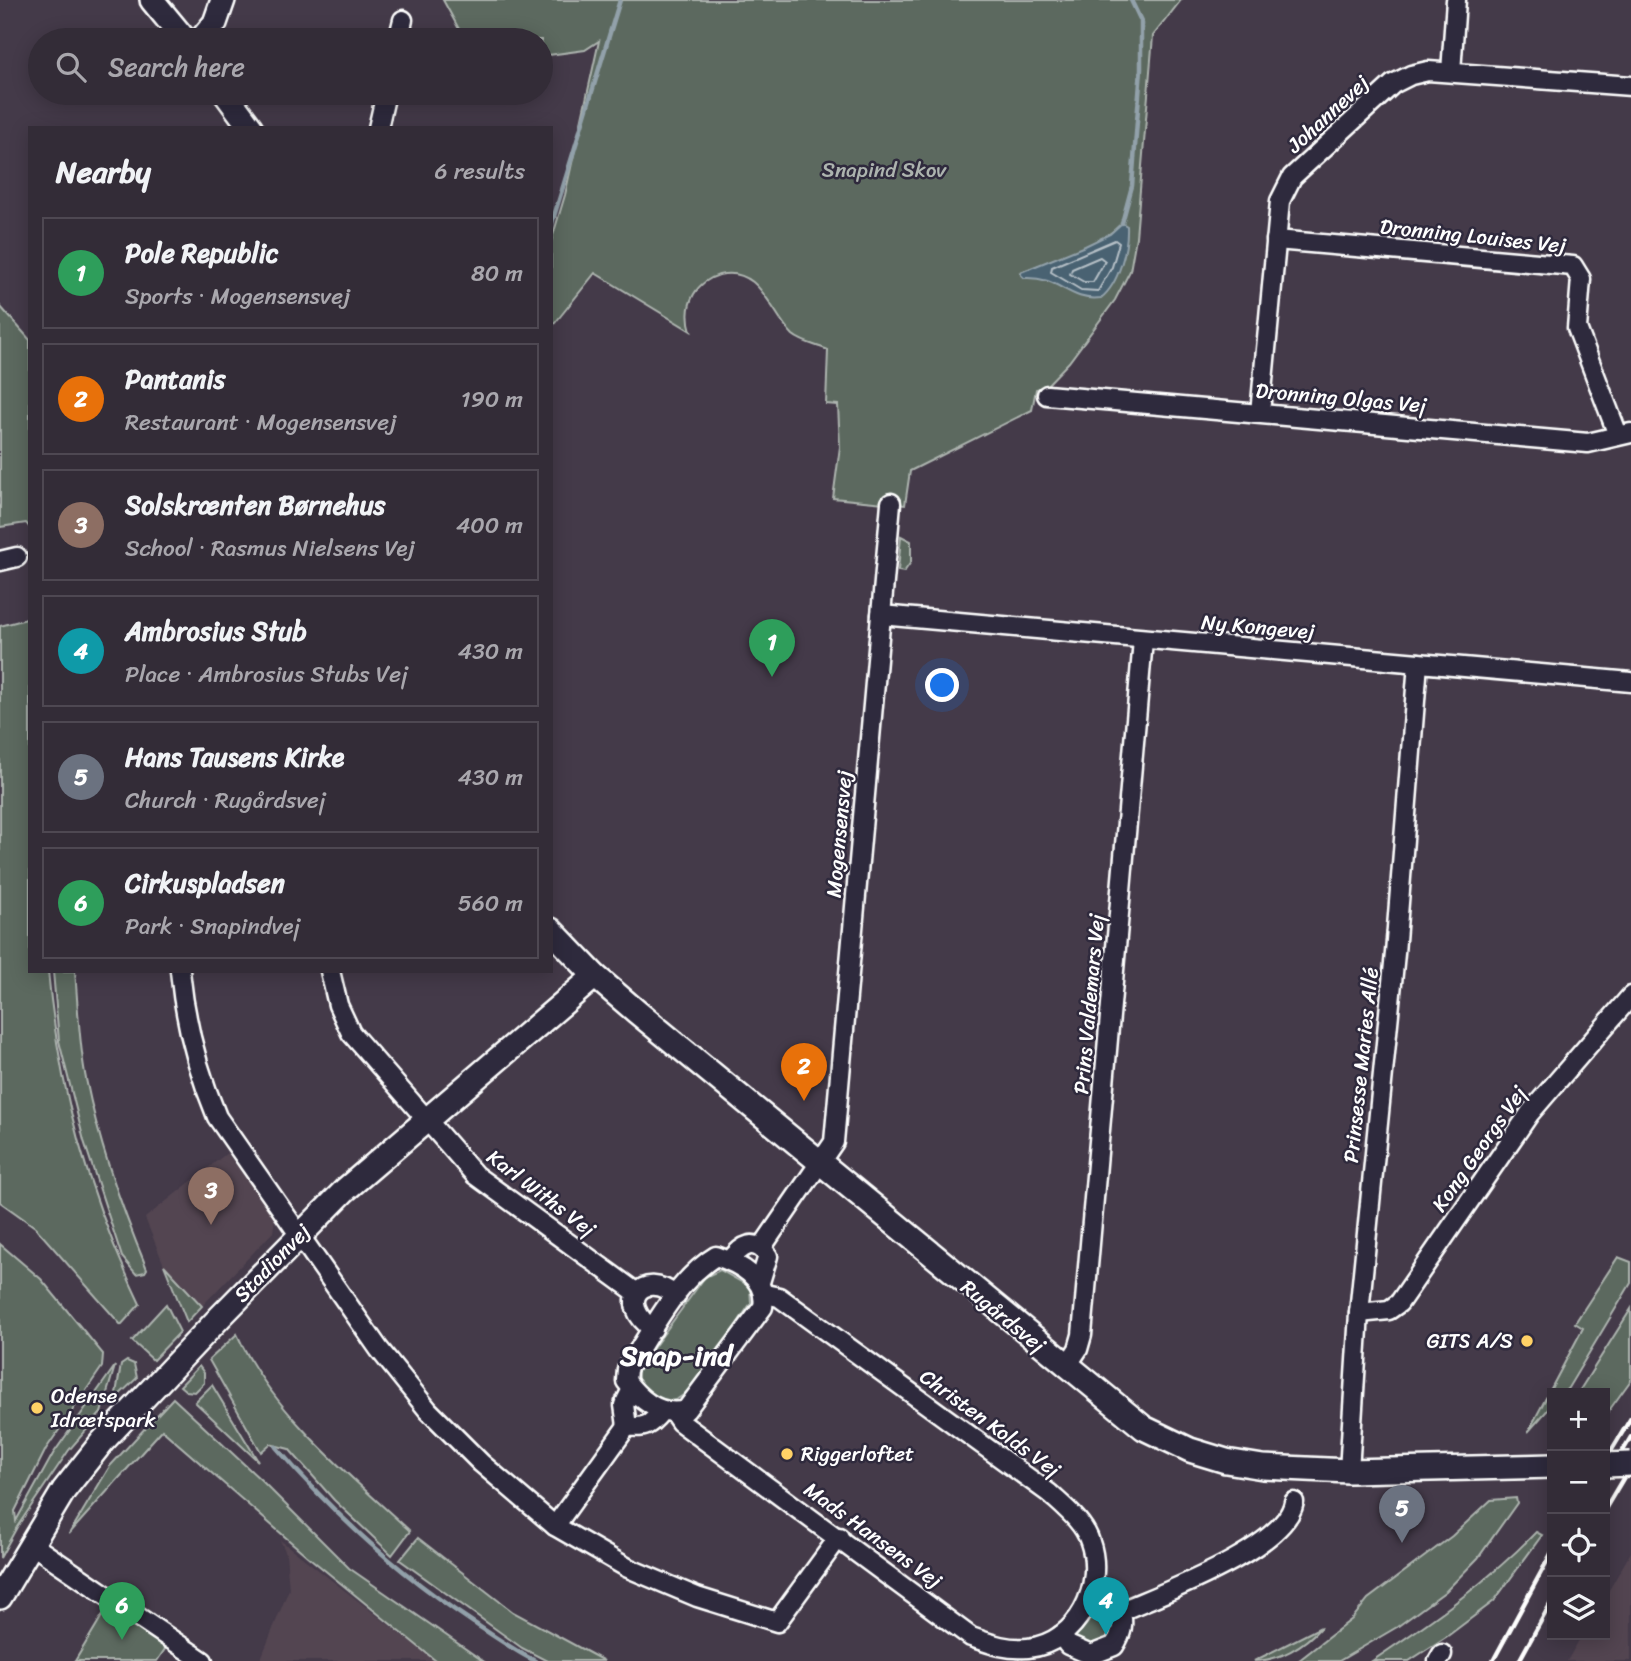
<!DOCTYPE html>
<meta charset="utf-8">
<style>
body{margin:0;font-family:Sriracha,sans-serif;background:#3b343f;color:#f1f3f6}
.controls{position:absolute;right:21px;bottom:21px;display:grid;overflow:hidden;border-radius:0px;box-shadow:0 4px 18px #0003}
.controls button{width:63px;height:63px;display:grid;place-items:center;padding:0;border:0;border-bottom:2px solid #4e4852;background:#332c37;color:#f1f3f6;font:35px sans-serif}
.you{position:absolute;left:943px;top:686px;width:24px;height:24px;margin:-18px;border:5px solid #fff;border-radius:50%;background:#1a73e8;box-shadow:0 0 0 10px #1a73e833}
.badge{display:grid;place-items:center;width:46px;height:46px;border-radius:50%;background:#ffd166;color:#fff;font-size:23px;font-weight:700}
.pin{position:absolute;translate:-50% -58px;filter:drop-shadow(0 2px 4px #0008)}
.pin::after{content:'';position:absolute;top:37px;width:24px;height:21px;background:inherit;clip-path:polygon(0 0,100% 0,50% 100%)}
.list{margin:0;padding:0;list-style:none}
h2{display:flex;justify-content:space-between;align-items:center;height:91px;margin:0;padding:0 28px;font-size:30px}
h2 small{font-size:23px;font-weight:400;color:#a9a7ad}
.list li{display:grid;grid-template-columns:46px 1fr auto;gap:21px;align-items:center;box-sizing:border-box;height:112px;margin:0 14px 14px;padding:0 14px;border:2px solid #4e4852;border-radius:0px}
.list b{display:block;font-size:26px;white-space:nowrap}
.list p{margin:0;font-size:23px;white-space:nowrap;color:#a9a7ad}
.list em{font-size:23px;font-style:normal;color:#a9a7ad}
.icon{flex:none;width:38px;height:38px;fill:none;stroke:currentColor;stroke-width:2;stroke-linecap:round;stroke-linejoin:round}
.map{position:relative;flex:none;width:1631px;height:1661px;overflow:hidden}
.search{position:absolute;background:#332c37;box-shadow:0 4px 18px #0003;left:28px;top:28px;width:525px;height:77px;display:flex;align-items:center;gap:18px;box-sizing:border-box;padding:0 24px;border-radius:38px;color:#a9a7ad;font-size:26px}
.panel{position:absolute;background:#332c37;box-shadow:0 4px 18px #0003;left:28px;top:126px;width:525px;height:847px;border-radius:0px}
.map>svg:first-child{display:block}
</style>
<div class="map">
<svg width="1631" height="1661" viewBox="0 0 1631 1661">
<rect width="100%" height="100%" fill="#443a49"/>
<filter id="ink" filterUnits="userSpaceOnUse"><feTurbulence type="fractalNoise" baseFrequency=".0143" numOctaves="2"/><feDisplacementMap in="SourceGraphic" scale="14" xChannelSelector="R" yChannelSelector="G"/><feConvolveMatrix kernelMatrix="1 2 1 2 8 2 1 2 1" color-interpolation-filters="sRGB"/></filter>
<g filter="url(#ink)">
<g fill="#534551">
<path d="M227 1153 275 1218 273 1232 202 1306 164 1265 145 1218Z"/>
<path d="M280 1540 435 1661H260L289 1589 286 1553Z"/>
<path d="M1631 1552V1661H1567L1582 1635H1605V1597Z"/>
</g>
<g fill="#5b695f" stroke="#adb4af" stroke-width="2" fill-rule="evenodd">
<path d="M443 0H1181L1153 36 1136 237 1130 271 1115 300 1069 362 1045 387 1036 389 1032 410 910 471 905 505 833 498 840 447 838 405 826 404 828 350C818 346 801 342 793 335 770 313 761 265 719 275 709 278 699 285 694 294 687 306 687 318 691 331L595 273 551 328V242L565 195 599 41 585 50 541 56V40H465ZM1122 223 1064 289 1049 279 1021 272C1053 259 1098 249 1122 223Z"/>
<path d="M0 306 30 340V528L26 523 0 527Z"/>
<path d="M901 536 911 541V562L904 572 898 571Z"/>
<path d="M30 618V971H48C59 1091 88 1195 140 1304L121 1325 35 1227 0 1202V626Z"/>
<path d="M53 971H75C78 1007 79 1044 86 1079 99 1144 122 1209 147 1269L145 1272 136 1274 122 1257 84 1141 59 1041Z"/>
<path d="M0 1244 41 1279 103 1354 102 1367 46 1449 15 1511 16 1521 53 1454 115 1366 101 1413 69 1450 17 1527 0 1558Z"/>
<path d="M1618 1257 1631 1262V1283L1568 1388 1563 1393H1552V1405L1528 1432 1583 1328 1575 1323Z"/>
<path d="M164 1265 202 1306 187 1322Z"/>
<path d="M720 1270 750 1287 751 1303C736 1323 695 1397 672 1401 661 1402 647 1389 638 1383V1369L705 1277Z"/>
<path d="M166 1304 180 1332 153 1360 132 1341Z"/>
<path d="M1631 1309V1380L1605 1416V1393H1578Z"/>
<path d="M237 1334C271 1411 349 1475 410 1531L392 1555 334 1500 289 1449 270 1444 261 1452 209 1360Z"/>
<path d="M127 1361 134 1364 137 1378 115 1399 121 1365Z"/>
<path d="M199 1366 204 1373V1383L195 1392 186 1391 180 1386Z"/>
<path d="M212 1385 258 1461 195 1402Z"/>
<path d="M173 1398 261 1480 349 1568 483 1661H436L306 1555 162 1430 69 1534 110 1466Z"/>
<path d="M1516 1498 1517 1503 1478 1558 1446 1591 1397 1627 1339 1661H1298L1352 1619 1368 1599 1452 1536 1491 1500Z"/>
<path d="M1536 1532 1542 1535 1494 1601 1449 1635 1409 1661H1372C1430 1622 1487 1583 1536 1532Z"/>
<path d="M418 1538 513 1612 604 1661H547L522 1648 400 1560Z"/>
<path d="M1098 1600 1111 1609C1120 1642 1095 1658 1069 1634L1088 1619Z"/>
<path d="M108 1606 167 1646 157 1661H75Z"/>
<path d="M1321 1627C1304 1646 1279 1661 1254 1661Z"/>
</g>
<path fill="#496272" stroke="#92a1aa" stroke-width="2" d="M1122 223 1127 226C1128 248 1119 284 1101 298 1067 302 1061 276 1024 278L1021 275V272L1085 246 1110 234Z"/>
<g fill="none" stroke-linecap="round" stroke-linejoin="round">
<g stroke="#b6c0c7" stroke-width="2">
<path d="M1115 240 1119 243 1112 267 1098 291 1081 290 1051 272 1052 267Z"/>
<path d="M1100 257 1105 261 1093 282H1084L1070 274 1072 269Z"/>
</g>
<g stroke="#92a1aa" stroke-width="4.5">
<path d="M1122 223 1132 186 1141 69V21L1131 0"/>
<path d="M551 226 620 0"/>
<path d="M276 1447C334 1515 397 1572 471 1621 492 1635 513 1650 535 1661"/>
</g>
<defs>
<g id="minor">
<path d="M398 40 403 20"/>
<path d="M1451 72 1456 0"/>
<path d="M378 128 386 93"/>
<path d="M1276 240 1573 266 1581 279 1577 328 1618 435"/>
<path d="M1047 395 1588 443 1631 433"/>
<path d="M1260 413 1280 201 1292 177 1393 84 1411 75 1428 71 1631 86"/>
<path d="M0 561 17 557"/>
<path d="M881 615 1631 682"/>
<path d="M180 971C185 1023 197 1069 217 1117L379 1349 428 1410 481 1463 555 1526 628 1568 697 1597 777 1622 839 1537"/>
<path d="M330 971 338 1005 351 1033 475 1175 637 1293"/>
<path d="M762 1247 834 1142 891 503"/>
<path d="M716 1256C740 1264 768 1279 763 1307L686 1410C661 1417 641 1401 626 1381L627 1369C651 1332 677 1279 716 1256Z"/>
<path d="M730 1261C742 1245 755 1237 768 1256L760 1282"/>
<path d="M1359 1313 1389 1310 1399 1303 1530 1113 1631 996"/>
<path d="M653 1329C616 1304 642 1268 676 1296"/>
<path d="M1066 1367 1078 1349 1082 1335 1143 640"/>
<path d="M632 1389 624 1405 627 1426C645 1429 650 1425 661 1412"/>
<path d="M674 1413 680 1422 971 1637C991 1644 1007 1650 1028 1648 1078 1643 1105 1585 1090 1542 1084 1522 1064 1507 1049 1493L779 1297 765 1294"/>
<path d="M1349 1471 1359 1313 1395 953 1418 663"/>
<path d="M555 1526 627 1426"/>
<path d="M31 1544 203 1661"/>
<path d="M1121 1611C1163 1593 1286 1548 1294 1502"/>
<path d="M1061 1635 1068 1645 1091 1655 1114 1646C1130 1622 1122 1598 1093 1590"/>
<path d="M1438 1661 1442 1654"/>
</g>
<g id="tertiary">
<path d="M152 0 185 40"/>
<path d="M201 40 215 23 223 0"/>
<path d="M225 93 251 128"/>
<path d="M551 930 595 976 637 1012 1144 1428 1190 1450 1226 1461 1263 1467 1349 1471 1552 1466"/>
<path d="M0 1597 64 1490 102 1442 220 1317 345 1190 595 976"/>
</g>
</defs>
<use href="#minor" stroke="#fff" stroke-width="23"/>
<use href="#tertiary" stroke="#fff" stroke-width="28"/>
<use href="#minor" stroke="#2f2a3d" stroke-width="18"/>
<use href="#tertiary" stroke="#2f2a3d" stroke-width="23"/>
<g stroke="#fff" stroke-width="4.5">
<path d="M1605 1461 1631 1418"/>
<path d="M1605 1481 1631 1437"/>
<path d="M1605 1509 1631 1465"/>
<path d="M1493 1661 1552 1552"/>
<path d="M1519 1661 1552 1601"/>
</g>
<defs>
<path id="tertiary-bridge" d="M1605 1465 1631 1464"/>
</defs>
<use href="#tertiary-bridge" stroke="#fff" stroke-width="28" stroke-linecap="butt"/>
<use href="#tertiary-bridge" stroke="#2f2a3d" stroke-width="23"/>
</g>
</g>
<g fill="#ffd166" stroke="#2f2a3d" stroke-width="2.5">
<circle cx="1527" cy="1341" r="7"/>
<circle cx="37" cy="1408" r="7"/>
<circle cx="787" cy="1454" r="7"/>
</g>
<g text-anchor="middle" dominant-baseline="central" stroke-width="5" stroke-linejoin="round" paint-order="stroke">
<g font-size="21" fill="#fff" stroke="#2f2a3d">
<text transform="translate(1328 114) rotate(-43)">Johannevej</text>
<text transform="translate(1473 236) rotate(6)">Dronning Louises Vej</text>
<text transform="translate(1341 398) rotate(5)">Dronning Olgas Vej</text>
<text transform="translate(1258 627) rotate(5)">Ny Kongevej</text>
<text transform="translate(839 834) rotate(-85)">Mogensensvej</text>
<text transform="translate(1089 1004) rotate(-85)">Prins Valdemars Vej</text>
<text transform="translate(1361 1065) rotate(-84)">Prinsesse Maries Allé</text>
<text transform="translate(1479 1149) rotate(-55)">Kong Georgs Vej</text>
<text transform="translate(541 1193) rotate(37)">Karl Withs Vej</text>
<text transform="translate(272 1263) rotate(-46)">Stadionvej</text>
<text transform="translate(1003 1316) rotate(39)">Rugårdsvej</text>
<text transform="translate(990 1423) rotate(36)">Christen Kolds Vej</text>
<text transform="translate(873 1535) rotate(36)">Mads Hansens Vej</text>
</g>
<g font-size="21" fill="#adb4af" stroke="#2f2a3d">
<text x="884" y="170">Snapind Skov</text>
</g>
<g font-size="21" fill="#fff" stroke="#2f2a3d" text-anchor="start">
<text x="1513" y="1341" text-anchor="end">GITS A/S</text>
<text x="51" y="1396">Odense<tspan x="51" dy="24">Idrætspark</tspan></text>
<text x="801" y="1454">Riggerloftet</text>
</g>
<g font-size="28" font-weight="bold" fill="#fff" stroke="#2f2a3d">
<text x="676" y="1355">Snap-ind</text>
</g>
</g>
</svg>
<div class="controls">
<button>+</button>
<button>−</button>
<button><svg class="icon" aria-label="locate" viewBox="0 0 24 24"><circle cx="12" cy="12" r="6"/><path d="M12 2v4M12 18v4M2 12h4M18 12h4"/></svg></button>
<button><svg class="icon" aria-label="layers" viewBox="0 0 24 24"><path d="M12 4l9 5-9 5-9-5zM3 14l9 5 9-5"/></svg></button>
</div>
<div class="you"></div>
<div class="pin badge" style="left:772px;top:677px;background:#2e9e5b">1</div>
<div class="pin badge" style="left:804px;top:1101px;background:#e8710a">2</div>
<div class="pin badge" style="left:211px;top:1225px;background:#8d6e63">3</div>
<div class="pin badge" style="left:1106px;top:1635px;background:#0f9aa8">4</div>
<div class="pin badge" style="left:1402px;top:1543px;background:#6b7280">5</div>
<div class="pin badge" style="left:122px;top:1640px;background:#2e9e5b">6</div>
<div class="search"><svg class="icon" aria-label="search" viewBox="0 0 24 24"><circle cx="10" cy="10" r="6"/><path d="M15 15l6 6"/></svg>Search here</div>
<section class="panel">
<h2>Nearby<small>6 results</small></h2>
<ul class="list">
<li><span class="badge" style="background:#2e9e5b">1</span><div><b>Pole Republic</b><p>Sports · Mogensensvej</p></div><em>80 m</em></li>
<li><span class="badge" style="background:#e8710a">2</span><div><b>Pantanis</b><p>Restaurant · Mogensensvej</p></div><em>190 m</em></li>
<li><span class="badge" style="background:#8d6e63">3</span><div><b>Solskrænten Børnehus</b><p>School · Rasmus Nielsens Vej</p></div><em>400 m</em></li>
<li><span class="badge" style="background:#0f9aa8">4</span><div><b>Ambrosius Stub</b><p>Place · Ambrosius Stubs Vej</p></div><em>430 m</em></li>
<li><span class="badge" style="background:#6b7280">5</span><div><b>Hans Tausens Kirke</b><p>Church · Rugårdsvej</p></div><em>430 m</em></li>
<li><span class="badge" style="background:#2e9e5b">6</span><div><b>Cirkuspladsen</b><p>Park · Snapindvej</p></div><em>560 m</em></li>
</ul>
</section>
</div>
